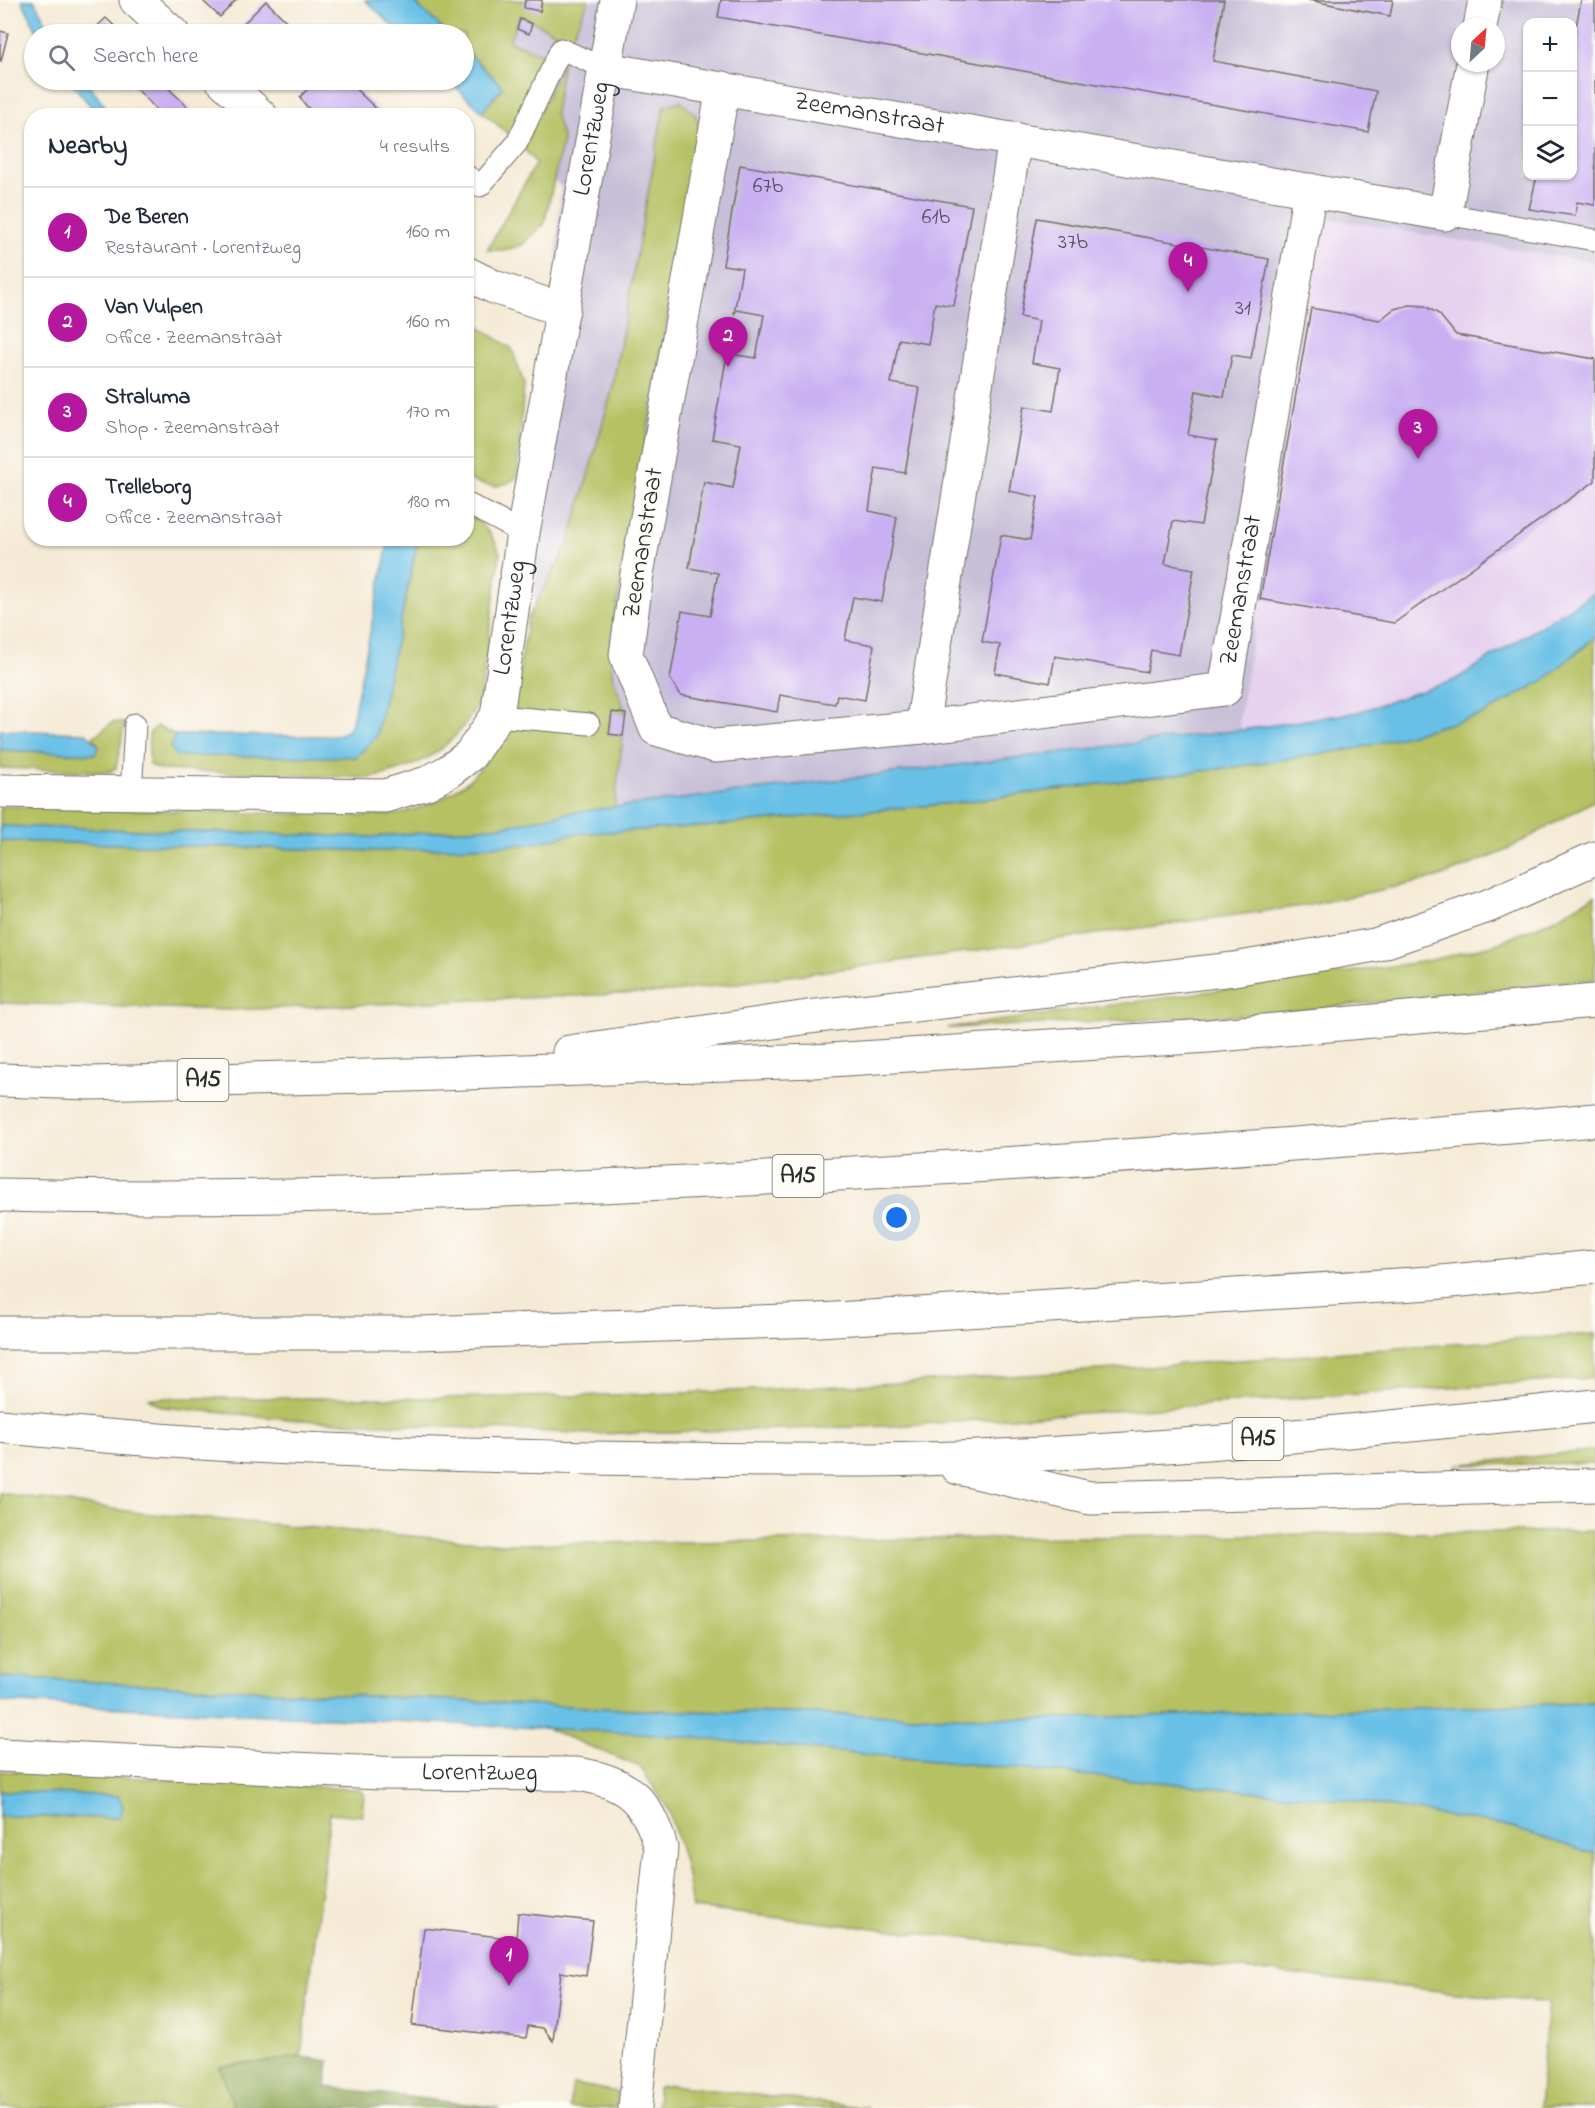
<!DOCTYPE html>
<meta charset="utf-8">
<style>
body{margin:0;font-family:"Indie Flower",sans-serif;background:#f2f2f3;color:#1f2937}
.controls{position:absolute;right:18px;top:18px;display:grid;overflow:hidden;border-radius:12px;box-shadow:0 2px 4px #0004}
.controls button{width:54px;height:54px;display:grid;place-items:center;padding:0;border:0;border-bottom:2px solid #e0e1e3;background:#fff;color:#1f2937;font:30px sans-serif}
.compass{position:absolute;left:1451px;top:18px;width:54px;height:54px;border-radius:50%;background:#fff;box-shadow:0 2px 4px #0004;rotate:26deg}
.you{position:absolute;left:897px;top:1218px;width:21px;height:21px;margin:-15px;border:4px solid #fff;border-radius:50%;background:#1a73e8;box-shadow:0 0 0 9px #1a73e833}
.badge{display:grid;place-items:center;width:39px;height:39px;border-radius:50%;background:#b5179e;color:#fff;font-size:20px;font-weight:700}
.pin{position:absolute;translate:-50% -50px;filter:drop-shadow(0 2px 3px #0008)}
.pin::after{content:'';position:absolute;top:32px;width:21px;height:18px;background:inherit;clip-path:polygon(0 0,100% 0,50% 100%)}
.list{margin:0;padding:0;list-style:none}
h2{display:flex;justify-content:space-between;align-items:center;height:78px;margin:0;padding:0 24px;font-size:26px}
h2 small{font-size:20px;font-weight:400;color:#747a83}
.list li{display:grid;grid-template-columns:39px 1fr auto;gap:18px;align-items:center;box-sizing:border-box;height:90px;padding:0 24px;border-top:2px solid #e0e1e3}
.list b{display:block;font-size:22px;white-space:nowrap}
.list p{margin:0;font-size:20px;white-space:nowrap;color:#747a83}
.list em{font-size:20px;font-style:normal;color:#747a83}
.icon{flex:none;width:33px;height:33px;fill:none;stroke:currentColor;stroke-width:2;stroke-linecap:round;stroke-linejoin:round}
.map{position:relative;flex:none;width:1595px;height:2108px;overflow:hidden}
.search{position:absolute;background:#fff;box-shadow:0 2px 4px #0004;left:24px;top:24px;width:450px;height:66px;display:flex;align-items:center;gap:15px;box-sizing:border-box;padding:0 21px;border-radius:33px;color:#747a83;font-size:22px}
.panel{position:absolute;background:#fff;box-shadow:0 2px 4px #0004;left:24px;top:108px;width:450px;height:438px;border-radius:24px}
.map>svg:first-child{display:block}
</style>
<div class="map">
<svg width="1595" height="2108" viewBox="0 0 1595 2108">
<rect width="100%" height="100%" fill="#fdfcf7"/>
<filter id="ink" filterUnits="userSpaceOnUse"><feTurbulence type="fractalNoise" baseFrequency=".0167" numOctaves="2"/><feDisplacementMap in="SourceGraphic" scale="12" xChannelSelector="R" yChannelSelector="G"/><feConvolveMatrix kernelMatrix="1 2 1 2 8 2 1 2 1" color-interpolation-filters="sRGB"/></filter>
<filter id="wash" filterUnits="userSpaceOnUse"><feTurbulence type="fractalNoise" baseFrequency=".008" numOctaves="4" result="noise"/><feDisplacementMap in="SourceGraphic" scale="24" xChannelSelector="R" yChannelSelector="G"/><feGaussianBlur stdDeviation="1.35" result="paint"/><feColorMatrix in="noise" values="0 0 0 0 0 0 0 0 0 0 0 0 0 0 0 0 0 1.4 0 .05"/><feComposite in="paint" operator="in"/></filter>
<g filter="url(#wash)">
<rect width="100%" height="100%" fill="#f5ead5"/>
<path fill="#e6d2f0" d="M1320 217 1595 263V592L1455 680 1358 712 1242 730 1239 721Z"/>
<path fill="#c8bfd8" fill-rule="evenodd" d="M378 0H1595V263L1320 217 1239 721 1242 730 1358 712 1455 680 1595 592V699L1564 727 515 901 561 187 456 80H464V34H412ZM1528 22H1572V176H1528ZM1460 27H1496V63H1460Z"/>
<g fill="#b5c163" stroke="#707647" stroke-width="1.5">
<path d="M412 0H589L570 40 520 15 509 41 549 57 512 137 482 112 503 87 464 49V34H448Z"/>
<path d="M563 62 555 113 563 140 544 224 522 245 506 250H487L536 163 523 148Z"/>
<path d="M680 101 695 114 700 130 610 645 612 675 626 714 612 713 609 734 623 736 614 809 568 813 505 826 372 837 0 826V806L365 816 400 814 436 802 466 783 488 760 503 735 514 705 528 618 569 543 612 390 664 106Z"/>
<path d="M466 318 512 349 524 384 517 477C500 491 486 486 467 479Z"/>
<path d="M467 513C483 525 494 534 500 554L480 701C455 748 421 768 369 778L161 770 149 765V734L157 726 175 735 171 747 376 737 418 539 466 538Z"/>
<path d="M1595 637V800L1503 852 1437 878 1310 905 672 992 230 1010 0 1003V841L381 851 531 844 572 834 708 826 953 803 1233 767 1359 748 1482 715 1580 651Z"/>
<path d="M113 722 125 723 116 768 109 772 0 768V750L95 754 99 746 93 737Z"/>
<path d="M1595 895V979L1256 1015 947 1028 1428 961 1496 944 1554 919Z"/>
<path d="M1595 1334V1378L892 1426 593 1434 299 1420 162 1407 148 1398C335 1398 521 1399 708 1392 1004 1381 1300 1354 1595 1334Z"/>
<path d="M1595 1450V1463L1455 1465Z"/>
<path d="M0 1493 141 1513 505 1544 1595 1531V1703L1039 1719 642 1710 0 1677Z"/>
<path d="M545 1728 642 1733 1355 1801 1503 1825 1595 1854V2108H1539L1548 2003 692 1908 685 1864 668 1809 640 1767Z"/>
<path d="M0 1771 358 1789 364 1794 362 1816 330 1813 301 2057 220 2067 234 2108H0V1816L120 1818 118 1796 0 1791Z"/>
<path d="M573 2084 618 2092 616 2108H569Z"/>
<path d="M671 2085 868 2108H657L658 2087Z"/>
</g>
<path fill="#90a759" stroke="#5e6942" stroke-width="1.5" d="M301 2057 329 2061 326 2087 499 2108H234L220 2067Z"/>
<g fill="#69c0e6" stroke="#4a7688" stroke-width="1.5">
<path d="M22 0H34L52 34H38Z"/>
<path d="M365 0H412L448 34H401Z"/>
<path d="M464 49 503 87 482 112 448 80H464Z"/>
<path d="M69 80H85L112 115H98Z"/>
<path d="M389 539H418L376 737 356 757 176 756 171 747 175 735 335 736 347 731 352 722Z"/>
<path d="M1595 592V637L1543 681 1482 715 1359 748 1233 767 953 803 708 826 572 834 531 844 381 851 0 841V826L372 837 505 826 568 813 1242 730 1358 712 1455 680Z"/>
<path d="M0 730 86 733 99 746 95 754 0 750Z"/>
<path d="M0 1677 642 1710 1039 1719 1595 1703V1854L1503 1825 1355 1801 642 1733 0 1702Z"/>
<path d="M0 1791 118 1796 123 1806 120 1818 0 1816Z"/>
</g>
<g id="blocks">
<g fill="#c9b0f2">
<path d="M202 0H236L220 17Z"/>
<path d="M525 0H542L540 11 524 8Z"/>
<path d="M721 0H1224L1213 61 1376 91 1368 132 718 17Z"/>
<path d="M1308 0H1393L1390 16Z"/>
<path d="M1581 0H1595V205L1577 202 1575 216 1529 209 1537 176H1572V49Z"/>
<path d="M266 1 290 25 300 34 235 32Z"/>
<path d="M106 18 123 34H89Z"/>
<path d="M520 19 532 24 529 34 517 29Z"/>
<path d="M0 31 8 33 1 61 0 60Z"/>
<path d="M119 80H165L162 82 190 109 184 116H159L161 114 131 83 127 87Z"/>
<path d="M316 80H346L384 116H320L307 107 300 97Z"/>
<path d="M740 165 972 206 954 306 935 303 928 344 899 339 891 383 920 388 905 473 876 468 872 490 869 511 897 517 882 602 853 597 845 640 874 645 865 700 837 695 835 704 780 695 777 712 681 695 670 679 682 611 710 616 714 594 718 573 689 568 704 482 733 488 741 444 712 439 728 349 729 354 756 358 764 315 737 310 734 314 742 268 723 265Z"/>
<path d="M1037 218 1269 259 1251 358 1232 355 1224 397 1196 391 1188 435 1217 440 1201 525 1173 521 1165 564 1194 569 1179 655 1151 650 1147 672 1055 656 1050 683 995 673 1000 645 982 642 1001 535 1030 540 1038 497 1009 491 1024 406 1053 411 1060 368 1032 363 1039 321 1020 317Z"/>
<path d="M1410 305 1425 306 1439 314 1456 335 1595 359V481L1394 623 1260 599 1311 308 1380 320 1394 309Z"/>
<path d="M612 712 626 714 623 736 609 734Z"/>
<path d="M518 1913 593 1921 586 1976 561 1972 553 2041 543 2028 528 2026 526 2038 412 2025 424 1928 516 1939Z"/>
</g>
</g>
</g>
<g filter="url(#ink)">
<use href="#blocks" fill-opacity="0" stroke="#726e66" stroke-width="1.5"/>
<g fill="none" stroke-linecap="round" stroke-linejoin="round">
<defs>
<g id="lane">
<path d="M466 175 480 186 517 143 561 49 606 69"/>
<path d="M1445 214 1595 240"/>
<path d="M466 503 523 533"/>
<path d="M497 716 589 724"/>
<path d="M131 794 135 724"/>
</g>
<g id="street">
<path d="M136 0 173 34"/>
<path d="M1480 27 1485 0"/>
<path id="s1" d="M606 69 1445 214 1473 63"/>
<path d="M222 80 261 116"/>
<path id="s2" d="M723 88 637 574 626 655 656 729 715 746 922 727 1225 689 1310 190"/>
<path d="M466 273 494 287 563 310"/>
<path d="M922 727 1015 139"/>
<path id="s3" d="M0 791 385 796 427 783 449 771 470 755 497 716 523 533 617 0"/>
<path id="s4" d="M0 1755 380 1773 577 1774C626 1781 648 1800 661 1848L635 2108"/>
</g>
<g id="highway">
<path d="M569 1052 808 1017 1234 969 1375 945 1488 906 1595 858"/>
<path d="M0 1080 90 1083 407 1075 814 1061 1208 1036 1595 1001"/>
<path d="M0 1195C249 1201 497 1192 746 1179 1029 1164 1312 1144 1595 1120"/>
<path d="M0 1333H419L819 1320 1431 1283 1595 1267"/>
<path d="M0 1426C197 1447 395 1454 593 1458 703 1459 813 1462 923 1459 1147 1452 1371 1430 1595 1406"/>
<path d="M958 1468 1090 1498 1595 1485"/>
</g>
</defs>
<use href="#lane" stroke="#726e66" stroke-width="23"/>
<use href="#street" stroke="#726e66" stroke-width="35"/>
<use href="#highway" stroke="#726e66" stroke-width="35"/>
<use href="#lane" stroke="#fff" stroke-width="21"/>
<use href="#street" stroke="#fff" stroke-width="33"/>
<use href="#highway" stroke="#fff" stroke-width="33"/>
</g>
</g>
<g text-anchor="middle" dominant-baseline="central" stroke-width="6" stroke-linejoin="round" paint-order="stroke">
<g font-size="22" fill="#524c5d">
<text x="768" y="187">67b</text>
<text x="936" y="218">61b</text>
<text x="1073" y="243">37b</text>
<text x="1243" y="309">31</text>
</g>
<g fill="#fdfcf7" stroke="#6a6a68" stroke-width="1.5">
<rect x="177.5" y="1059" width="51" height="42" rx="4.5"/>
<rect x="772.5" y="1155" width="51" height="42" rx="4.5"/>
<rect x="1232.5" y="1418" width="51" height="42" rx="4.5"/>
</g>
<g font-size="24" font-weight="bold" fill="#2b2b2b">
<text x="203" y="1080">A15</text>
<text x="798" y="1176">A15</text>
<text x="1258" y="1439">A15</text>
</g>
<g font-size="26" fill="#2b2b2b" stroke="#fdfcf7">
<text stroke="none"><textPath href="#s1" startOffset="267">Zeemanstraat</textPath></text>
<text stroke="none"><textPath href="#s3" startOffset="1113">Lorentzweg</textPath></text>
<text transform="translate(644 543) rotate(-81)">Zeemanstraat</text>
<text stroke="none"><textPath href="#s2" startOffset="1330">Zeemanstraat</textPath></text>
<text stroke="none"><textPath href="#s3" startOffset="627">Lorentzweg</textPath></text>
<text stroke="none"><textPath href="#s4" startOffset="480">Lorentzweg</textPath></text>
</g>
</g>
</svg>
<div class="controls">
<button>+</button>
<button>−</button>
<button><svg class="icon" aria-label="layers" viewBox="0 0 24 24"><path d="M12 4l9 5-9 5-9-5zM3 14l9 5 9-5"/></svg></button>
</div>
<svg class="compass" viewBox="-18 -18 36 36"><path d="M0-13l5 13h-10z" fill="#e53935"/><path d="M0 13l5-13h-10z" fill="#747a83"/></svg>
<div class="you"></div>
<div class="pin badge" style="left:509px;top:1986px">1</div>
<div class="pin badge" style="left:728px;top:367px">2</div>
<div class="pin badge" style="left:1418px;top:459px">3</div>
<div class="pin badge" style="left:1188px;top:292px">4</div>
<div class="search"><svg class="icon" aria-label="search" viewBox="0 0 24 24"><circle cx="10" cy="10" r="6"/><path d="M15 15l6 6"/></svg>Search here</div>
<section class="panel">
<h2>Nearby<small>4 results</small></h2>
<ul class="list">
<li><span class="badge">1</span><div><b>De Beren</b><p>Restaurant · Lorentzweg</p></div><em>160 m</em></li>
<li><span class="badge">2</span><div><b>Van Vulpen</b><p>Office · Zeemanstraat</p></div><em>160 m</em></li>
<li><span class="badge">3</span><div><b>Straluma</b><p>Shop · Zeemanstraat</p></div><em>170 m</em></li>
<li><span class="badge">4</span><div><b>Trelleborg</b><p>Office · Zeemanstraat</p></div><em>180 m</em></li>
</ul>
</section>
</div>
